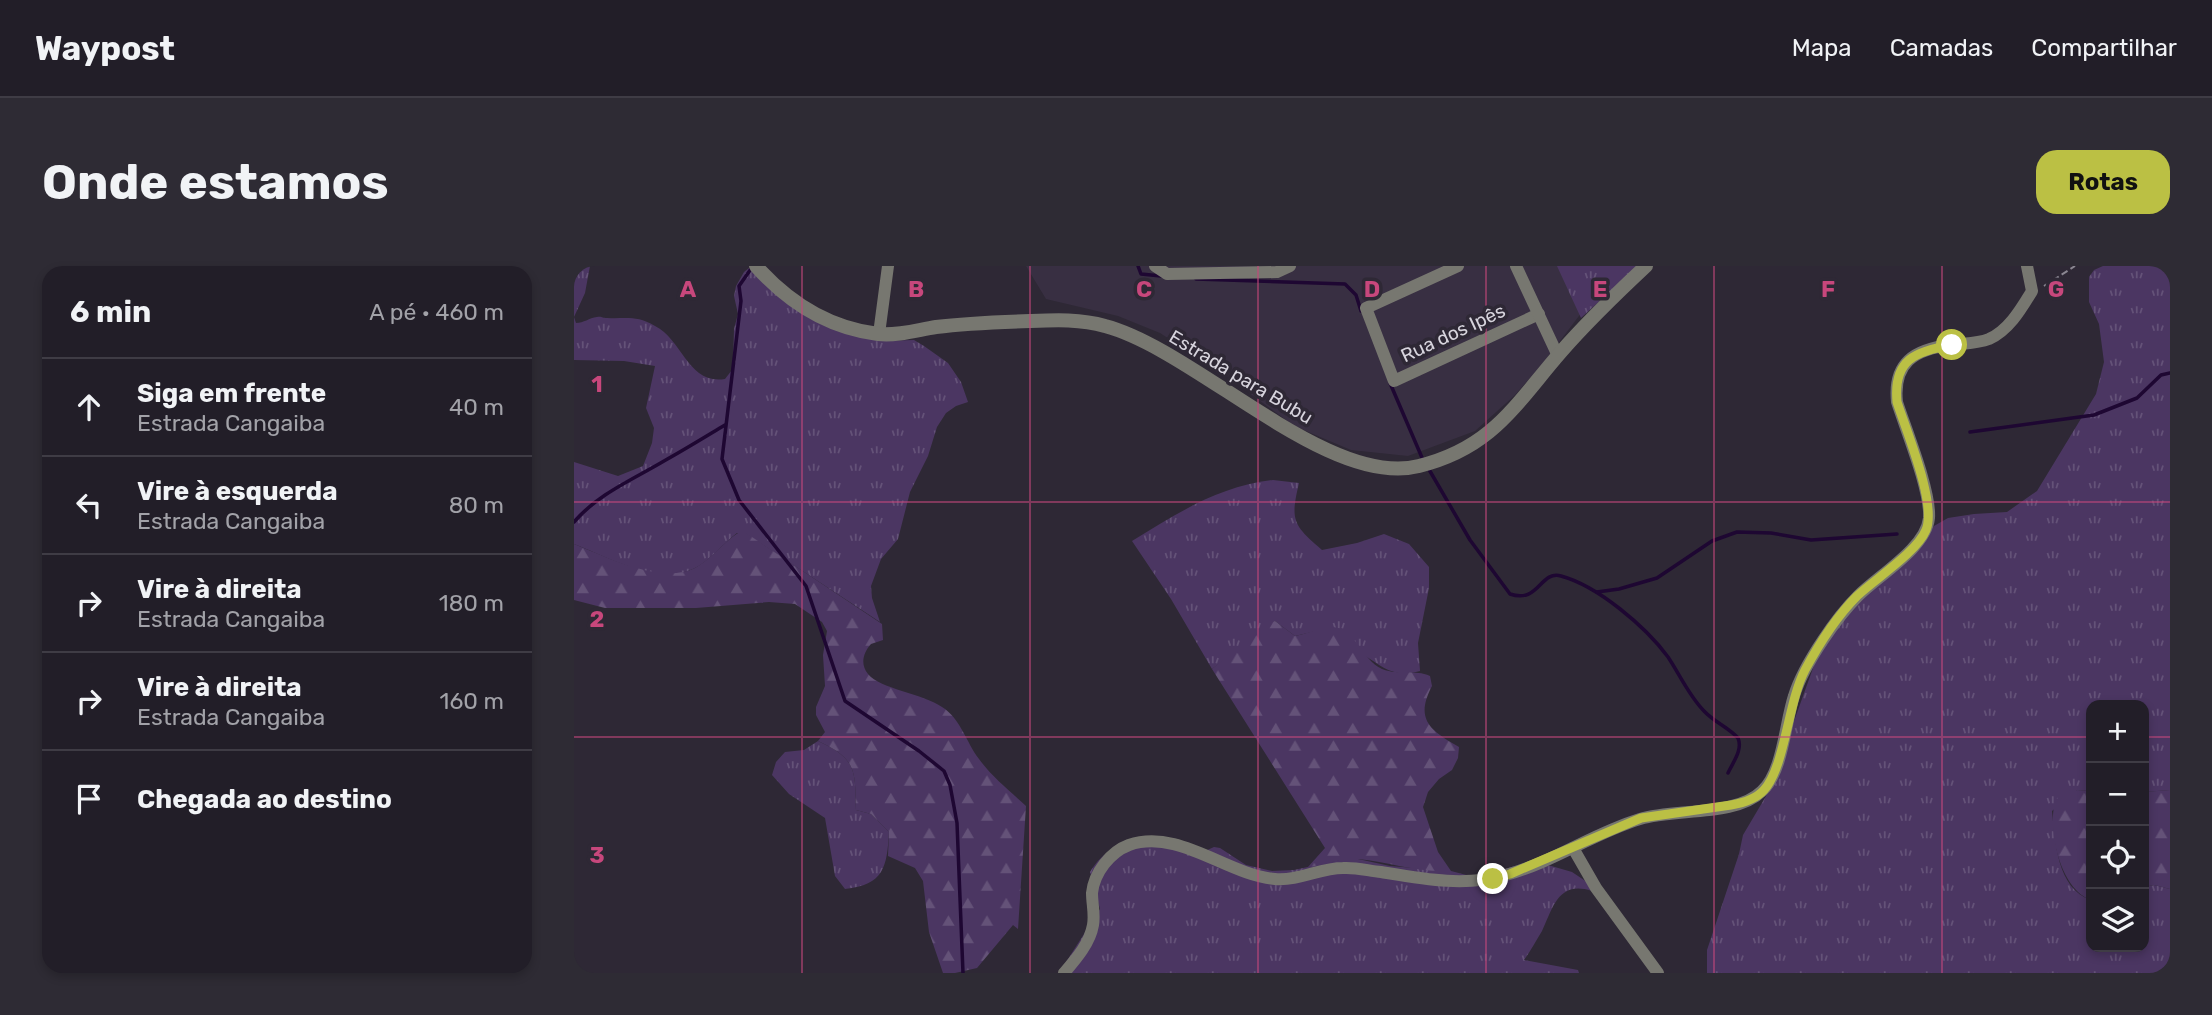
<!DOCTYPE html>
<html lang="pt">
<meta charset="utf-8">
<style>
body{margin:0;font-family:Rubik,sans-serif;background:#2e2b34;color:#f1f3f6}
.controls{position:absolute;right:21px;bottom:21px;display:grid;overflow:hidden;border-radius:14px;box-shadow:0 4px 10px #0003}
.controls button{width:63px;height:63px;display:grid;place-items:center;padding:0;border:0;border-bottom:2px solid #3f3c45;background:#221e28;color:#f1f3f6;font:35px sans-serif}
.stop{position:absolute;width:21px;height:21px;margin:-16px;border:5px solid #bbc044;border-radius:50%;background:#fff}
.stop.end{background:#bbc044;border-color:#fff;box-shadow:0 2px 7px #0008}
.list{margin:0;padding:0;list-style:none}
h2{display:flex;justify-content:space-between;align-items:center;height:91px;margin:0;padding:0 28px;font-size:30px}
h2 small{font-size:23px;font-weight:400;color:#a2a2a8}
.list li{display:grid;grid-template-columns:46px 1fr auto;gap:21px;align-items:center;box-sizing:border-box;height:98px;padding:0 28px;border-top:2px solid #3f3c45}
.list b{display:block;font-size:26px;white-space:nowrap}
.list p{margin:0;font-size:23px;white-space:nowrap;color:#a2a2a8}
.list em{font-size:23px;font-style:normal;color:#a2a2a8}
.icon{flex:none;width:38px;height:38px;fill:none;stroke:currentColor;stroke-width:2;stroke-linecap:round;stroke-linejoin:round}
.map{position:relative;flex:none;width:1596px;height:707px;overflow:hidden;border-radius:21px}
header{display:flex;align-items:center;gap:42px;box-sizing:border-box;height:98px;padding:0 35px;background:#221e28;border-bottom:2px solid #3f3c45}
header strong{font-size:33px}
nav{display:flex;gap:38px;margin-inline-start:auto;font-size:24px}
.intro{display:flex;align-items:center;justify-content:space-between;box-sizing:border-box;height:168px;padding:0 42px}
h1{margin:0;font-size:49px}
.button{padding:18px 32px;border-radius:21px;background:#bbc044;color:#111;font-size:24px;font-weight:700}
main{display:flex;gap:42px;padding:0 42px}
aside{flex:1;background:#221e28;border-radius:21px;box-shadow:0 4px 10px #0003}
.map>svg:first-child{display:block}
</style>
<header>
<strong>Waypost</strong>
<nav><a>Mapa</a><a>Camadas</a><a>Compartilhar</a></nav>
</header>
<div class="intro"><h1>Onde estamos</h1><a class="button">Rotas</a></div>
<main>
<aside>
<h2>6 min<small>A pé · 460 m</small></h2>
<ul class="list">
<li><svg class="icon" aria-label="ahead" viewBox="0 0 24 24"><path d="M12 20V5M6 11l6-6 6 6"/></svg><div><b>Siga em frente</b><p>Estrada Cangaiba</p></div><em>40 m</em></li>
<li><svg class="icon" aria-label="left" viewBox="0 0 24 24"><path d="M17 20v-9H6M10 6l-5 5 5 5"/></svg><div><b>Vire à esquerda</b><p>Estrada Cangaiba</p></div><em>80 m</em></li>
<li><svg class="icon" aria-label="right" viewBox="0 0 24 24"><path d="M7 20v-9h11M14 6l5 5-5 5"/></svg><div><b>Vire à direita</b><p>Estrada Cangaiba</p></div><em>180 m</em></li>
<li><svg class="icon" aria-label="right" viewBox="0 0 24 24"><path d="M7 20v-9h11M14 6l5 5-5 5"/></svg><div><b>Vire à direita</b><p>Estrada Cangaiba</p></div><em>160 m</em></li>
<li><svg class="icon" aria-label="arrive" viewBox="0 0 24 24"><path d="M6 21V4h12l-3 4 3 4H6"/></svg><div><b>Chegada ao destino</b></div></li>
</ul>
</aside>
<div class="map">
<svg width="1596" height="707" viewBox="0 0 1596 707">
<defs>
<pattern id="grass-tufts" width="24" height="20" patternUnits="userSpaceOnUse" patternTransform="scale(1.75)"><rect width="24" height="20" fill="#4b3662"/><path d="M3 7l-1-3M5 7V3M7 7l1-3M15 17l-1-3M17 17v-4M19 17l1-3" fill="none" stroke="#645278"/></pattern>
<pattern id="forest-firs" width="22" height="20" patternUnits="userSpaceOnUse" patternTransform="scale(1.75)"><rect width="22" height="20" fill="#4b3662"/><path d="M5 1l3.5 6h-7zM16 11l3.5 6h-7z" fill="#645278"/></pattern>
</defs>
<rect width="100%" height="100%" fill="#2e2835"/>
<path fill="#382f42" d="M452 0H992L1011 42 970 96 941 129 901 165 834 190 777 184 720 160 652 110 586 67 544 50 472 33Z"/>
<g fill="url(#grass-tufts)">
<path d="M0 0H16L11 27 0 51 2 57C10 57 15 52 23 51 28 50 28 52 33 52 53 53 62 49 81 60 109 74 114 119 151 113L158 104 159 98 160 63 164 48 160 30 162 20 170 6 175 2 216 38 296 73 308 75 340 74 350 80 374 97 387 116 394 136 382 140 372 147 363 161 354 190 336 226 324 273 307 293 297 320 298 332 306 356 171 267H163C150 277 135 295 121 302 84 321 35 291 0 278V196L44 210 69 200 78 177 80 162 72 142 81 100 50 95 0 94Z"/>
<path d="M983 0H1064L1007 52Z"/>
<path d="M1529 0H1596V524L1570 526V439H1517V525L1503 524 1478 545C1481 575 1483 623 1517 634V681H1570V621L1580 619 1596 623V707H1133V684L1165 588 1169 569 1195 525 1243 391 1276 345 1349 276 1360 260 1374 252 1400 248 1433 246 1463 225 1522 128 1530 96 1525 58 1515 36V11L1520 4Z"/>
<path d="M699 214 725 217C716 255 719 259 748 284L783 277 810 268 835 278 855 301V322L844 377 846 405C820 412 810 402 790 389 776 379 760 372 746 364L721 370 701 355 638 403 597 333 558 275C602 248 645 220 699 214Z"/>
<path d="M244 475C283 493 281 504 282 544L297 548 315 566C313 601 310 619 271 623L261 610 251 552 215 528 198 509 202 496 211 486 230 484Z"/>
<path d="M565 578 629 586 640 581 646 582 672 599 698 605 720 604 770 593H784L816 600 877 605 900 611 960 595 998 606 1013 616 1018 625C984 614 979 642 968 665 962 675 957 684 950 694L1004 704 1005 707H485L526 643 516 606C530 584 540 582 565 578Z"/>
</g>
<g fill="url(#forest-firs)">
<path d="M164 267H172L308 358 309 374 297 378C289 387 286 398 294 408 306 423 350 428 368 441 387 453 392 476 405 493 418 511 436 525 452 540L444 663 439 659 403 702 381 707H369L355 666 349 615 341 602 314 590 315 566 297 548 282 544C281 504 283 493 244 475L251 466 242 449V441L251 420 249 389 253 365 248 356 221 338 195 336 122 342H31L0 334V278C33 291 87 319 121 302 135 295 150 276 164 267Z"/>
<path d="M701 355 721 370C733 368 747 361 759 361 782 363 788 394 808 403 827 410 840 403 856 410L858 420C840 454 857 465 885 481L884 492 878 504 865 513 854 526 849 541 864 586 877 605C845 607 815 596 784 593 766 592 751 599 734 601L751 582 638 403 690 359Z"/>
<path d="M1503 524 1517 525V634C1486 624 1472 561 1482 533Z"/>
<path d="M1596 524V623L1580 619 1570 621V526Z"/>
</g>
<g fill="none" stroke-linecap="round" stroke-linejoin="round">
<g stroke="#1e0732" stroke-width="3.5">
<path d="M179 0 165 20 167 35 148 193 165 234 232 320 271 435 345 485 370 505 376 519 383 557 389 707"/>
<path d="M564 0 567 8 587 10"/>
<path d="M622 13 771 18 782 29 787 45"/>
<path d="M816 117 849 194"/>
<path d="M1396 166 1520 149 1563 132 1587 109 1596 107"/>
<path d="M853 200 896 274 936 328C965 338 966 304 987 310 1024 320 1072 361 1094 391 1106 409 1115 430 1130 445 1140 456 1154 461 1164 472 1169 484 1159 496 1154 507"/>
<path d="M0 256C24 228 58 214 90 195 110 184 131 171 151 159"/>
<path d="M1023 326 1045 323 1083 312 1138 275 1163 266 1197 267 1237 274 1323 268"/>
</g>
<path stroke="#8a8691" stroke-width="2" stroke-dasharray="7 3.5" stroke-linecap="butt" d="M1470 20 1501 0"/>
<g stroke="#777770" stroke-width="12">
<path d="M581 0 593 8 703 6 716 0"/>
<path d="M884 0 792 42 820 115 965 48"/>
<path d="M942 0 984 90"/>
<path d="M305 68 314 0"/>
<path d="M999 582 1022 622 1084 707"/>
<path d="M490 707C502 693 516 677 519 659 521 648 518 638 518 627 520 607 536 586 555 579 605 562 653 609 701 613 725 615 746 602 769 602 782 601 795 605 807 606 849 613 891 621 932 609 979 596 1020 567 1066 553 1100 542 1162 551 1188 525 1209 506 1211 457 1220 430 1226 410 1237 392 1249 374 1259 359 1271 343 1284 330 1305 309 1352 282 1355 252 1357 225 1332 164 1323 136 1319 97 1340 83 1377 79 1390 77 1402 78 1415 73 1435 64 1447 43 1458 25L1453 0"/>
</g>
<path stroke="#777770" stroke-width="14" d="M182 0C215 37 254 62 304 68 324 70 343 64 362 61 394 57 426 56 457 55 482 54 507 53 531 60 622 84 754 223 845 200 918 182 941 139 986 87 1013 56 1042 28 1072 0"/>
</g>
<g fill="none" stroke-linecap="round" stroke-linejoin="round">
<path stroke="#bbc044" stroke-width="9" d="M919 613 936 608 1067 552 1157 539C1169 537 1182 533 1190 524 1211 501 1214 436 1231 404 1245 378 1262 351 1283 330 1301 313 1343 286 1352 264 1363 238 1332 164 1323 136 1319 94 1341 85 1378 79"/>
</g>
<path fill="none" stroke="#c7477c" stroke-width="2" stroke-opacity="0.55" d="M228 0V707M456 0V707M684 0V707M912 0V707M1140 0V707M1368 0V707M0 236H1596M0 471H1517M1570 471H1596"/>
<g text-anchor="middle" dominant-baseline="central" stroke-width="7" stroke-linejoin="round" paint-order="stroke">
<g font-size="19" fill="#d7d4dd" stroke="#2e2835">
<text transform="translate(879 67) rotate(-25)">Rua dos Ipês</text>
<text transform="translate(667 111) rotate(31)">Estrada para Bubu</text>
</g>
</g>
<g font-size="23" text-anchor="middle" font-weight="bold" fill="#c7477c" stroke="#2e2835" stroke-width="7" stroke-linejoin="round" paint-order="stroke">
<text x="114" y="31">A</text>
<text x="342" y="31">B</text>
<text x="570" y="31">C</text>
<text x="798" y="31">D</text>
<text x="1026" y="31">E</text>
<text x="1254" y="31">F</text>
<text x="1482" y="31">G</text>
<text x="23" y="126">1</text>
<text x="23" y="361">2</text>
<text x="23" y="597">3</text>
</g>
</svg>
<div class="controls">
<button>+</button>
<button>−</button>
<button><svg class="icon" aria-label="locate" viewBox="0 0 24 24"><circle cx="12" cy="12" r="6"/><path d="M12 2v4M12 18v4M2 12h4M18 12h4"/></svg></button>
<button><svg class="icon" aria-label="layers" viewBox="0 0 24 24"><path d="M12 4l9 5-9 5-9-5zM3 14l9 5 9-5"/></svg></button>
</div>
<div class="stop" style="left:1378px;top:79px"></div>
<div class="stop end" style="left:919px;top:613px"></div>
</div>
</main>
